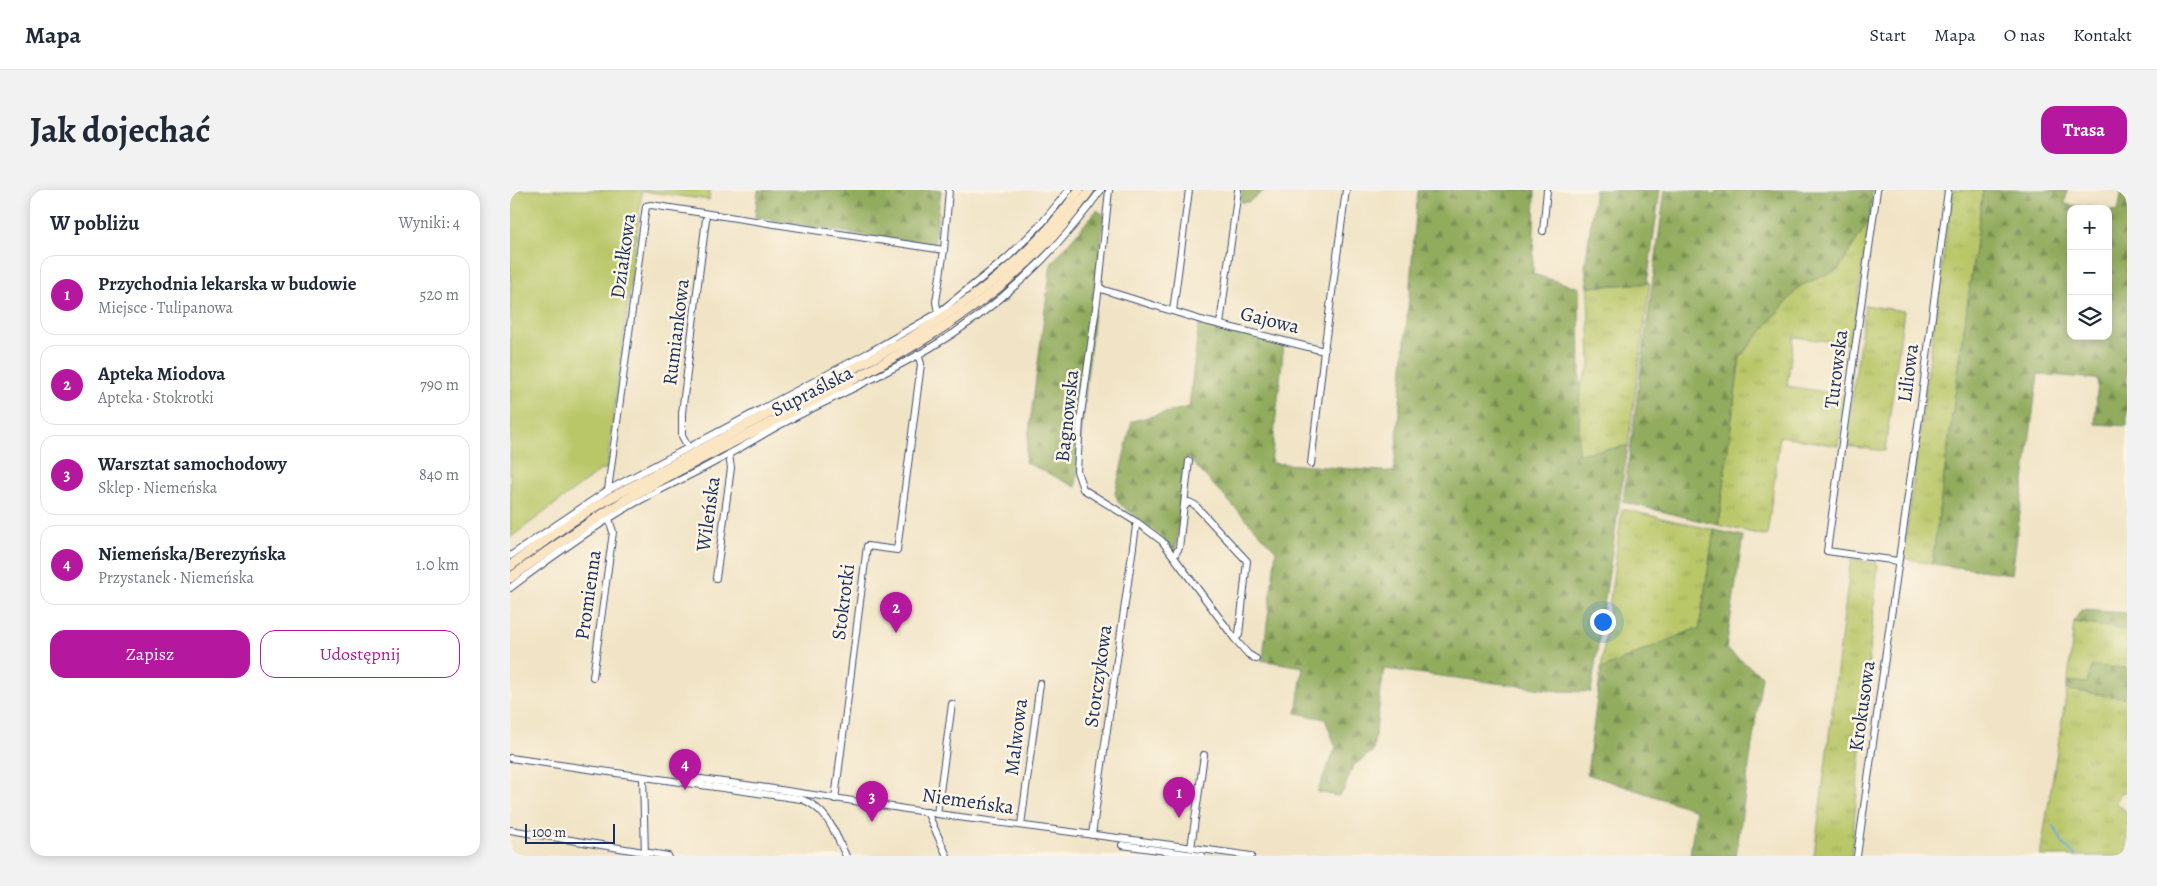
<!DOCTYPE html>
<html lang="pl">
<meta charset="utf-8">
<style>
body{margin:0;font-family:Alegreya,serif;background:#f2f2f3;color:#1f2937}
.controls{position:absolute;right:15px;top:15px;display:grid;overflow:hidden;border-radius:10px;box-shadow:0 2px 12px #0003}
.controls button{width:45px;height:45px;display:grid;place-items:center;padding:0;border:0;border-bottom:1px solid #e0e1e3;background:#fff;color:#1f2937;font:25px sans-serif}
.scale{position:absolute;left:15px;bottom:12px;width:90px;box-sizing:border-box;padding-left:5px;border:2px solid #1b2f5e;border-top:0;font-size:14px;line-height:18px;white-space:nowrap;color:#1b2f5e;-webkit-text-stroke:4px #fcf5e5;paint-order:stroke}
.you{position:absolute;left:1092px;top:431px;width:18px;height:18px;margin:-12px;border:4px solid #fff;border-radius:50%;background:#1a73e8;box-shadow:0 0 0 8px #1a73e833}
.badge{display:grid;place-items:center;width:32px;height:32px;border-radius:50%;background:#b5179e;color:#fff;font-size:16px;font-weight:700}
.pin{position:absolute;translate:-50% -41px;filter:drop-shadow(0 1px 2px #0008)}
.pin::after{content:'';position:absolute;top:26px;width:18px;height:15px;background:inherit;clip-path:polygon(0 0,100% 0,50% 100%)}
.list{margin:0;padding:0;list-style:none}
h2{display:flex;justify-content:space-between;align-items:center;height:65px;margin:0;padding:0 20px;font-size:21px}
h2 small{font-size:16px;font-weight:400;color:#747a83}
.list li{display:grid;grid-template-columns:32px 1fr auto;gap:15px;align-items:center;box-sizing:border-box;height:80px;margin:0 10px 10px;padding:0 10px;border:1px solid #e0e1e3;border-radius:15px}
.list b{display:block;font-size:19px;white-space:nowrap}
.list p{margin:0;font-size:16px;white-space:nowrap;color:#747a83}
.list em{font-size:16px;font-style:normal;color:#747a83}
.actions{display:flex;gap:10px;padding:15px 20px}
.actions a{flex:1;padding:11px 0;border:1px solid #b5179e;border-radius:15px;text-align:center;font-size:18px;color:#b5179e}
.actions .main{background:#b5179e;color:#fff}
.icon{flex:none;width:28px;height:28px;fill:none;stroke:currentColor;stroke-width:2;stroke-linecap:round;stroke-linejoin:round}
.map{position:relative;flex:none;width:1617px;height:666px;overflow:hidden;border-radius:15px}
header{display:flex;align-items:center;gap:30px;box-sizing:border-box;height:70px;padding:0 25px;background:#fff;border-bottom:1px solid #e0e1e3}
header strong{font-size:24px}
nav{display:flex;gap:28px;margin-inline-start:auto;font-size:18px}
.intro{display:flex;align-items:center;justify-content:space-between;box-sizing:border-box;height:120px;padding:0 30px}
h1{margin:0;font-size:35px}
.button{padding:12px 22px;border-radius:15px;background:#b5179e;color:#fff;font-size:18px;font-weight:700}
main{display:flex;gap:30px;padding:0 30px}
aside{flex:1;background:#fff;border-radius:15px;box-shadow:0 2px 12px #0003}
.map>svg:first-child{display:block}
</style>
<header>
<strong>Mapa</strong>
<nav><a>Start</a><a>Mapa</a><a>O nas</a><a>Kontakt</a></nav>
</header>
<div class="intro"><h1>Jak dojechać</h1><a class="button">Trasa</a></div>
<main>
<aside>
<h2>W pobliżu<small>Wyniki: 4</small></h2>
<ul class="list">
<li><span class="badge">1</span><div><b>Przychodnia lekarska w budowie</b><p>Miejsce · Tulipanowa</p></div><em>520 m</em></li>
<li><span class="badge">2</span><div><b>Apteka Miodova</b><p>Apteka · Stokrotki</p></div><em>790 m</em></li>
<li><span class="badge">3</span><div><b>Warsztat samochodowy</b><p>Sklep · Niemeńska</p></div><em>840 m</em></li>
<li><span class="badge">4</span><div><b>Niemeńska/Berezyńska</b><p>Przystanek · Niemeńska</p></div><em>1.0 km</em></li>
</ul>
<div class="actions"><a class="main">Zapisz</a><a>Udostępnij</a></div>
</aside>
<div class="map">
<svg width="1617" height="666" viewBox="0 0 1617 666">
<defs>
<pattern id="grass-tufts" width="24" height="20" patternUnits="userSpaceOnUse" patternTransform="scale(1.25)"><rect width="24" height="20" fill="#b9c769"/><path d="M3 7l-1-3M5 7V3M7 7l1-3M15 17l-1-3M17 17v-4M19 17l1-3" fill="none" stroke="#9eab5d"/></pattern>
<pattern id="forest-firs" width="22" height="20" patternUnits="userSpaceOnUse" patternTransform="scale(1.25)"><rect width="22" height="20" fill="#92ac5d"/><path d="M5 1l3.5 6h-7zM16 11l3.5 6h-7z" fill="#768c50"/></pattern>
</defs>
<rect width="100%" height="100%" fill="#fcf5e5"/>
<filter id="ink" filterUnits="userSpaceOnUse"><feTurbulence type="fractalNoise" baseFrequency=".02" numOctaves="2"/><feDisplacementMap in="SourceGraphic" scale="10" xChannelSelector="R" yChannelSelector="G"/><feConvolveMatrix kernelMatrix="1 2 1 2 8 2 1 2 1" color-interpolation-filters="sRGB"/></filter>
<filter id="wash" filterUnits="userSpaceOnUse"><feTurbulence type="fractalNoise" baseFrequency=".0096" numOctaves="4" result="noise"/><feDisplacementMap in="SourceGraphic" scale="20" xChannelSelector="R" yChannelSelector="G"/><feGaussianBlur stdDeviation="1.12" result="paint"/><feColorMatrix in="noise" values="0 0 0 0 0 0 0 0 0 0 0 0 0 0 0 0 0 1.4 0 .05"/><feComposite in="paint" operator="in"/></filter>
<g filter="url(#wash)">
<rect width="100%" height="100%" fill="#f1e4c6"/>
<g fill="url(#grass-tufts)" stroke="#6a7b64">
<path d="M1442 0H1473L1422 374 1393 368Z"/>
<path d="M1359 30 1342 154 1284 147 1277 196 1335 205 1328 256 1270 246 1257 346 1208 335 1230 167 1290 96 1328 79Z"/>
<path d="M1140 93 1118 256 1068 264 1070 196 1080 176 1078 97Z"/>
<path d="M1355 115 1394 121 1375 261 1336 256Z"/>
<path d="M1112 319 1204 340 1189 441 1185 439 1091 479Z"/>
<path d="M1341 369 1368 374 1341 666H1304Z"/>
<path d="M1564 432 1617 440V602H1612L1605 612 1617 622V666H1530L1557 500Z"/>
</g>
<g fill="url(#forest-firs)" stroke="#566e5e">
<path d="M248 0H431L424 57 245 27Z"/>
<path d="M732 0H755L738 12H731Z"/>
<path d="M908 0H1025L1023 84 1069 98 1070 196 1068 264 1118 256 1081 502 1050 501 874 479 863 561 843 576 833 602 828 606 807 602 826 557 815 529 786 523 793 477 750 470 753 467 766 361 677 267 665 364 653 348 609 313 605 303 622 231 679 217 689 132 774 153 761 273 884 282Z"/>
<path d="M1085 0H1150L1137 93 1078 97 1075 77Z"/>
<path d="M1155 0H1177L1206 4 1207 0H1363L1359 30 1328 80 1290 96 1230 167 1208 335 1113 312Z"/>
<path d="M1473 0H1557L1555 14 1591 19H1561V146H1598V20L1608 21 1612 0H1617V236L1585 234 1588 189 1528 184 1502 384 1422 374Z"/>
<path d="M587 20 594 25 566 297 515 272 541 74Z"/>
<path d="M1204 340 1233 346 1216 459 1252 486 1226 666H1180L1186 620 1077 584 1091 479 1185 439 1189 440Z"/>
<path d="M1571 420 1617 423V440L1564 432Z"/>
<path d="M1582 476 1617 478V508L1557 500V491L1577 493Z"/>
</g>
<path fill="#b9c769" stroke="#6a7b64" d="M0 0H200L199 10 132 1 97 279H92L0 348Z"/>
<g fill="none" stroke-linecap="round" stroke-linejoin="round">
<path stroke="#62a5d6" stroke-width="2" d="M1544 636 1553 654 1566 666"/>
</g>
</g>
<g filter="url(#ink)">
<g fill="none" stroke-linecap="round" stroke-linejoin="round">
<defs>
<g id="street">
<path d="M599 0 589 97 570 231 567 281 573 299 628 333 652 351 725 449 738 464 746 469"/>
<path d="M1367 0 1317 361 1388 371"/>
<path d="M1033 41 1037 0"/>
<path d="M589 97 594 100 691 130 814 161 801 274"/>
<path d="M663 121 679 0"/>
<path d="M428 123 426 112 434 60 439 0"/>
<path d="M710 134 728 0"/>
<path d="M814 161 836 0"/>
<path d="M178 257 172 246V223L196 29"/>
<path d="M98 300 136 16 141 15 434 60"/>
<path d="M674 317 679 312 685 315 737 371 729 445 725 449"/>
<path d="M0 366 98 300 358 163 428 123 497 68 532 33 559 0"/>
<path d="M664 366 669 358 679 271"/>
<path d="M206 388 221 278 219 265"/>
<path d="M0 398C40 368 81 338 125 313 156 296 189 282 219 264 236 255 252 245 268 236 318 209 371 187 420 158 487 119 546 63 591 0"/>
<path d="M83 487 103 342 99 329"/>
<path d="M0 568 291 609C317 618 325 643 336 666"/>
<path d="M133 587 135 666"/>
<path d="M176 593V588L191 589C270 599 349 612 428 624 532 639 637 651 741 666"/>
<path d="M325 609 357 356 387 360 411 174 408 164"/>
<path d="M417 622 437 666"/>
<path d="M427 624 442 514"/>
<path d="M511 635 530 493"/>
<path d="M0 640 158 666"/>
<path d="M582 645 626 336 628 333"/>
<path d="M612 655 692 666"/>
<path d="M681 658 694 565"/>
<path d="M1347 666 1411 214 1438 0"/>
</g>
<g id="secondary">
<path d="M0 376 58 334 100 308 397 150C461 111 526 64 569 0"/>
<path d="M0 388C46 355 92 322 142 295 201 263 261 233 320 202 421 148 513 97 580 0"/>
</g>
</defs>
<use href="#street" stroke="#3b4a6e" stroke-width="8"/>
<use href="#secondary" stroke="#3b4a6e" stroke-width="11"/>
<use href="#street" stroke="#fff" stroke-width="6"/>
<use href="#secondary" stroke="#fbe6c4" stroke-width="9"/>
</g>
</g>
<g text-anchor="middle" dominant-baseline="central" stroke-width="5" stroke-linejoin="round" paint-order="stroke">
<g font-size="20" fill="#1b2f5e" stroke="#fcf5e5">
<text transform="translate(113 66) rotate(-82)">Działkowa</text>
<text transform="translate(760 130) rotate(14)">Gajowa</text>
<text transform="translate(166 142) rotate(-83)">Rumiankowa</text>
<text transform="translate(1326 179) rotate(-83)">Turowska</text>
<text transform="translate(1398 183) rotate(-83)">Liliowa</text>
<text transform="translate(302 201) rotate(-27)">Supraślska</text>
<text transform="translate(557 226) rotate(-84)">Bagnowska</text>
<text transform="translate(198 324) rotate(-82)">Wileńska</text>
<text transform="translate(78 405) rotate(-82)">Promienna</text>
<text transform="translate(333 412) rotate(-83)">Stokrotki</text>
<text transform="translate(588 486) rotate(-82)">Storczykowa</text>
<text transform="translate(1352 516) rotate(-82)">Krokusowa</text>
<text transform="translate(506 547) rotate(-83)">Malwowa</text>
<text transform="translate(458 611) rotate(8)">Niemeńska</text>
</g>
</g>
</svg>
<div class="controls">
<button>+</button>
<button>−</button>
<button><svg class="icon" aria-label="layers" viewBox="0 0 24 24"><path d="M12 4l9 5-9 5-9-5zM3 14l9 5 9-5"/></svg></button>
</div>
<div class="scale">100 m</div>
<div class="you"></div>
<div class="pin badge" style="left:669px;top:628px">1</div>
<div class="pin badge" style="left:386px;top:443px">2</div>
<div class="pin badge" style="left:362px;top:632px">3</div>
<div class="pin badge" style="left:175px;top:600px">4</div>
</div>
</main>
